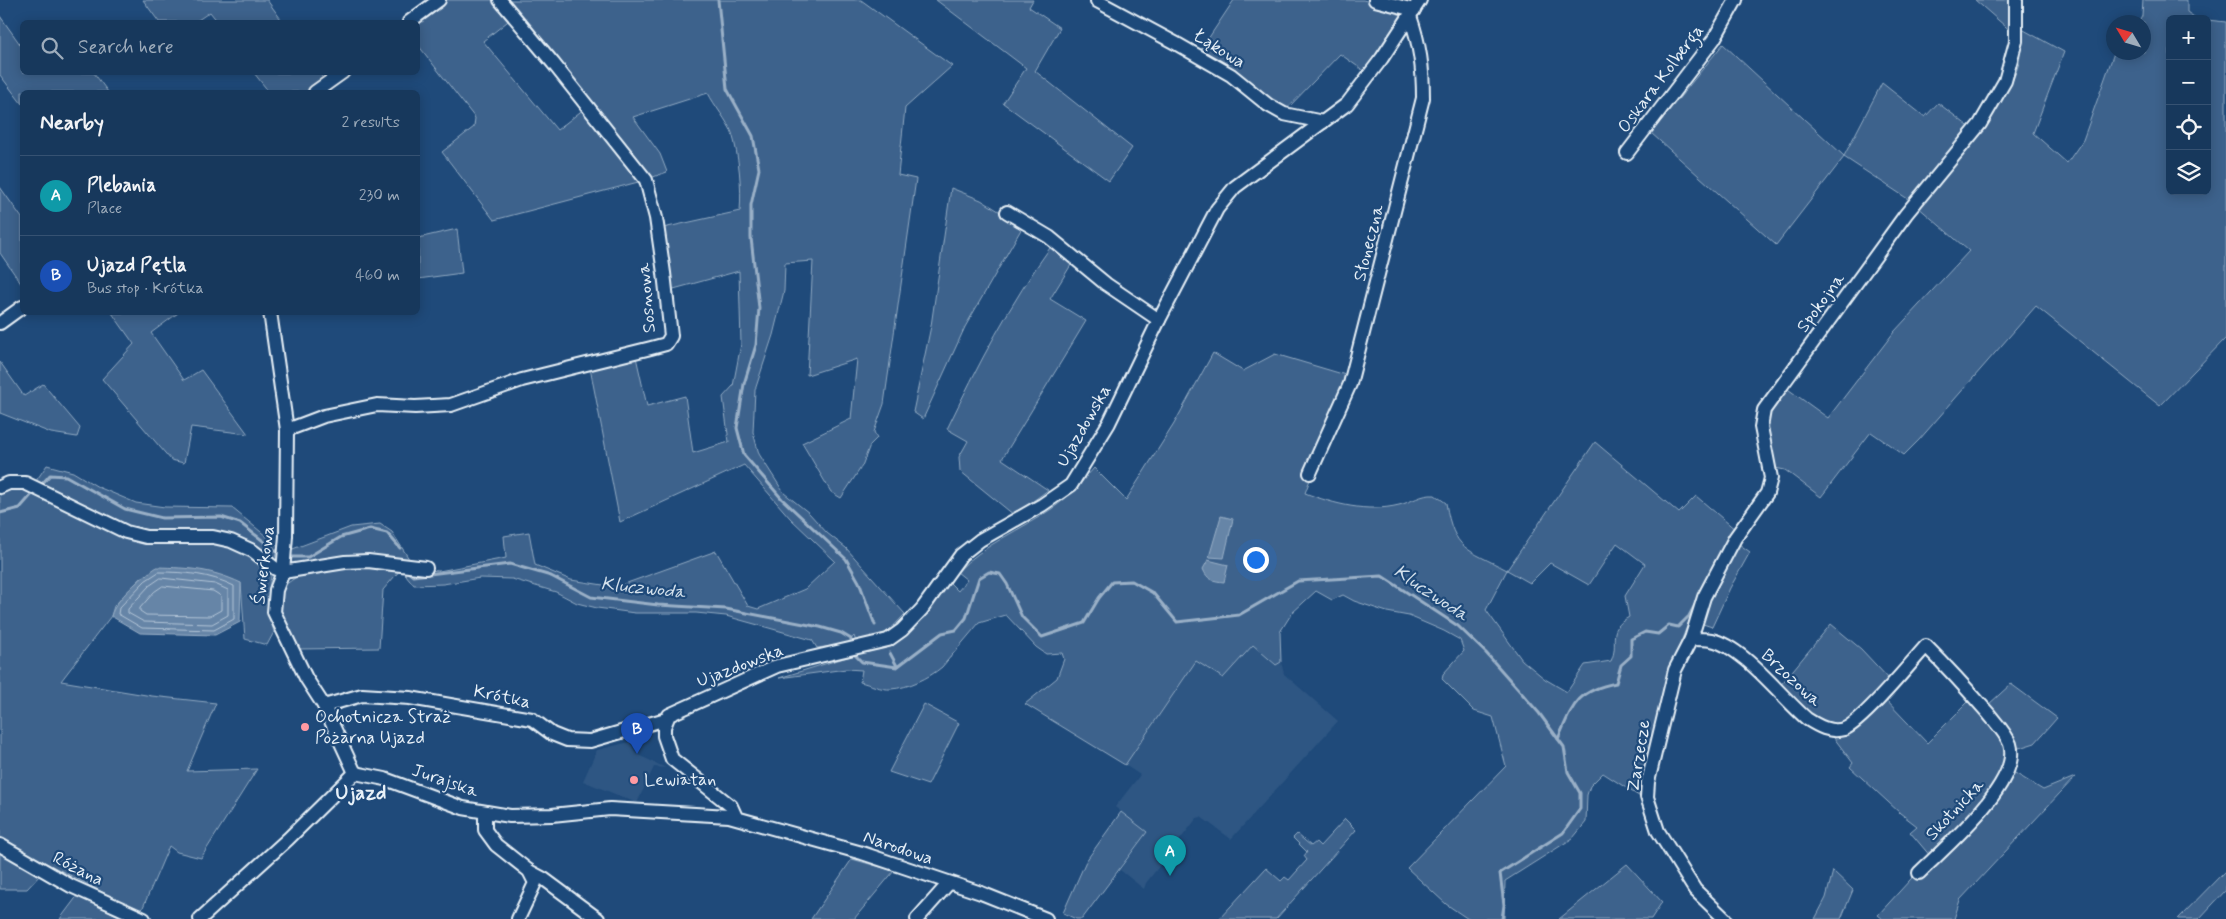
<!DOCTYPE html>
<meta charset="utf-8">
<style>
body{margin:0;font-family:Mynerve,sans-serif;background:#244365;color:#f1f3f6}
.controls{position:absolute;right:15px;top:15px;display:grid;overflow:hidden;border-radius:8px;box-shadow:0 2px 12px #0003}
.controls button{width:45px;height:45px;display:grid;place-items:center;padding:0;border:0;border-bottom:1px solid #365272;background:#17385c;color:#f1f3f6;font:25px sans-serif}
.compass{position:absolute;left:2106px;top:15px;width:45px;height:45px;border-radius:50%;background:#17385c;box-shadow:0 2px 12px #0003;rotate:308deg}
.you{position:absolute;left:1255px;top:559px;width:18px;height:18px;margin:-12px;border:4px solid #fff;border-radius:50%;background:#1a73e8;box-shadow:0 0 0 8px #1a73e833}
.badge{display:grid;place-items:center;width:32px;height:32px;border-radius:50%;background:#bca0f2;color:#fff;font-size:16px;font-weight:700}
.pin{position:absolute;translate:-50% -41px;filter:drop-shadow(0 1px 2px #0008)}
.pin::after{content:'';position:absolute;top:26px;width:18px;height:15px;background:inherit;clip-path:polygon(0 0,100% 0,50% 100%)}
.list{margin:0;padding:0;list-style:none}
h2{display:flex;justify-content:space-between;align-items:center;height:65px;margin:0;padding:0 20px;font-size:21px}
h2 small{font-size:16px;font-weight:400;color:#9eacbb}
.list li{display:grid;grid-template-columns:32px 1fr auto;gap:15px;align-items:center;box-sizing:border-box;height:80px;padding:0 20px;border-top:1px solid #365272}
.list b{display:block;font-size:19px;white-space:nowrap}
.list p{margin:0;font-size:16px;white-space:nowrap;color:#9eacbb}
.list em{font-size:16px;font-style:normal;color:#9eacbb}
.icon{flex:none;width:28px;height:28px;fill:none;stroke:currentColor;stroke-width:2;stroke-linecap:round;stroke-linejoin:round}
.map{position:relative;flex:none;width:2226px;height:919px;overflow:hidden}
.search{position:absolute;background:#17385c;box-shadow:0 2px 12px #0003;left:20px;top:20px;width:400px;height:55px;display:flex;align-items:center;gap:12px;box-sizing:border-box;padding:0 18px;border-radius:8px;color:#9eacbb;font-size:19px}
.panel{position:absolute;background:#17385c;box-shadow:0 2px 12px #0003;left:20px;top:90px;width:400px;height:225px;border-radius:8px}
.map>svg:first-child{display:block}
</style>
<div class="map">
<svg width="2226" height="919" viewBox="0 0 2226 919">
<rect width="100%" height="100%" fill="#1f4a7a"/>
<filter id="ink" filterUnits="userSpaceOnUse"><feTurbulence type="fractalNoise" baseFrequency=".02" numOctaves="2"/><feDisplacementMap in="SourceGraphic" scale="10" xChannelSelector="R" yChannelSelector="G"/><feConvolveMatrix kernelMatrix="1 2 1 2 8 2 1 2 1" color-interpolation-filters="sRGB"/></filter>
<g filter="url(#ink)">
<g fill="#2e5683">
<path d="M1254 644 1275 665 1281 662 1284 674 1338 721 1231 839 1201 817 1197 818 1146 883 1144 889 1120 870 1147 832 1115 807 1140 775 1125 765 1196 660Z"/>
<path d="M630 742 636 754 666 768 654 767 637 803 583 781 597 750Z"/>
</g>
<g fill="#3c628c" stroke="#92aac2" fill-rule="evenodd">
<path d="M143 0H267L283 22H218L210 12 195 22H159Z"/>
<path d="M447 0H496L512 18 483 41 557 130 589 105 503 0H861L952 66 905 108 898 175 916 179 884 404 874 432 877 438 870 445 862 466 841 498 831 492 802 443 851 419 857 359 807 375 813 261 785 263 784 291 773 335 755 390 753 432 759 454 784 493 809 513 827 533 846 548 905 614 888 632 856 642 854 636 847 644 817 648 812 640 726 616 696 613H635L597 608 577 603 556 592 512 579 480 578 443 584 414 585 401 569 383 590 379 648 298 649C285 624 277 617 282 587L302 573 349 564 439 571 506 558 504 536 529 532 535 565 571 580 616 587 716 551 748 606 758 609 805 589 835 561 790 518 744 465 620 522 590 368 636 357 647 406 685 396 693 453 729 442 723 397 733 386 741 344 739 271 670 290 663 228 740 211C742 188 739 156 732 133 728 122 714 105 708 93L633 117 660 154 667 172 642 181 494 220 442 152 474 127 475 118 418 45V23Z"/>
<path d="M936 0H1033L1029 7 1060 28 1035 71 1132 148 1109 181 1003 103 1026 68Z"/>
<path d="M1234 0H1363L1405 11 1364 71 1340 54 1286 110 1200 51Z"/>
<path d="M1975 0H2014L2013 33Z"/>
<path d="M2143 0H2187V12L2197 19H2170V191H2207V20L2226 22V338L2160 406 2036 306 1919 440 1904 455 1871 432 1821 497 1785 470 1775 468 1764 427 1767 410 1785 387 1828 418 1894 332 1969 251 1917 206C1950 166 2005 113 2019 63 2021 52 2021 40 2022 29L2064 52 2033 133 2067 163 2083 140 2114 53 2144 52V22H2139L2142 16Z"/>
<path d="M0 16 22 47V72L94 73 108 92H22V104L0 75Z"/>
<path d="M1723 44 1844 156 1882 83 1925 117 1938 103 1972 129 1911 201 1844 157 1776 245 1651 133Z"/>
<path d="M254 73H319L325 81 309 92H269Z"/>
<path d="M0 187 22 218V285L0 253Z"/>
<path d="M951 188 981 200 1023 226 965 327 923 419 913 412 931 326Z"/>
<path d="M457 229 462 273 418 279V238Z"/>
<path d="M1052 245 1074 260 1050 299 1086 321 1002 459 1048 490 1014 515 960 471 959 457 968 441 947 429C978 365 1010 303 1052 245Z"/>
<path d="M112 313H178L151 333 184 380 201 370 248 434 191 427 184 463 171 460 102 379 134 344Z"/>
<path d="M1213 353 1243 371 1275 354 1349 376 1305 493C1334 504 1367 513 1399 505 1412 502 1421 494 1435 495L1446 503C1454 551 1467 549 1507 570L1595 442 1679 513 1696 496 1736 530C1708 576 1683 627 1669 680 1658 719 1653 760 1645 800L1603 773 1590 786 1587 795 1586 822 1573 838 1505 881 1504 919H1468L1446 904 1407 868 1506 766 1493 717 1474 711 1442 679 1443 674 1464 651 1460 640 1444 631 1409 616 1387 612 1354 601 1343 595 1332 600 1316 591 1292 613 1280 632 1281 662 1276 665 1253 645 1223 678 1196 661 1125 765 1025 704 1057 678 1064 659 1062 653 1046 654 1036 647 1006 615 979 623 942 667C929 678 908 688 891 689 882 690 869 684 860 682L862 670 846 669 779 678 890 644 927 616 949 582 958 591 967 580 957 572C984 544 1021 530 1053 508 1069 497 1081 483 1094 468L1126 500 1174 424ZM1617 543 1645 564 1625 596 1629 617C1605 631 1620 642 1611 661L1585 665 1567 692 1545 679 1522 660 1486 610 1507 570 1530 583 1550 563 1589 585Z"/>
<path d="M0 362 24 396 43 384 80 428 77 437 51 433 0 413Z"/>
<path d="M47 465 73 472 98 487 136 503 165 507 232 508 278 546C270 577 264 600 274 632L267 645 245 639 241 583 142 577 114 606 111 616 61 681 152 696 216 703 187 771 257 769 201 858 177 852 169 846 141 912 0 839V493L13 487 29 491Z"/>
<path d="M380 524 392 532 411 562 289 563 290 550 351 527Z"/>
<path d="M1736 542 1750 552 1730 588 1712 627 1700 623 1702 611Z"/>
<path d="M1831 624 1861 649 1890 680 1843 726 1824 725 1779 687Z"/>
<path d="M2011 684 2057 718 2035 743 2016 749 2010 770 2043 790 2075 777 1960 900 1954 919H1883L1878 915 1931 857 1910 832 1917 826 1900 813 1850 767 1853 763 1834 738 1859 723 1884 698 1927 743 1976 694 1988 705Z"/>
<path d="M924 704 959 723 928 785 889 772Z"/>
<path d="M1121 812 1147 832 1082 919H1076L1063 913 1086 861Z"/>
<path d="M1345 819 1356 830 1276 919H1219L1266 868 1281 881 1285 877 1289 880 1307 860 1304 856 1307 852 1293 838 1297 834 1311 846 1316 842 1320 846Z"/>
<path d="M0 848 41 874 27 889H0Z"/>
<path d="M852 859 894 871 854 919H811Z"/>
<path d="M1627 864 1662 902 1651 919H1559Z"/>
<path d="M2226 870V890L2199 919H2178Z"/>
<path d="M1833 871 1853 890 1841 919H1815L1826 898Z"/>
<path d="M78 895 124 919H60Z"/>
</g>
<g fill="#6685a7" stroke="#9ab0c7">
<path d="M1221 516 1233 519 1224 558 1209 557Z"/>
<path d="M1208 560 1228 565 1224 582C1214 581 1207 580 1203 569Z"/>
<path d="M157 567C190 568 211 569 241 583L240 622 215 635 140 633 111 616C116 598 142 577 157 567Z"/>
</g>
<g fill="none" stroke-linecap="round" stroke-linejoin="round">
<g stroke="#b4c6d8" stroke-width="1">
<path d="M159 572C185 572 210 574 234 586V619L214 630 142 628 118 614 119 608 145 581Z"/>
<path d="M161 578 215 584 228 590V615L212 624 144 622 128 613V609L149 586Z"/>
<path d="M163 586 213 591 221 596V610L210 616 146 615 140 611V608L154 592Z"/>
</g>
<g stroke="#9ab0c7" stroke-width="3">
<path d="M718 0 727 89 753 136 759 169 751 205V238L759 308 756 345 744 384 737 428 744 455 782 499 846 559 859 582 875 625"/>
<path d="M40 486 50 475 66 476 125 509 162 518 221 517 240 523 280 554"/>
<path d="M0 513 20 508 34 492"/>
<path d="M289 557H308L341 537 370 529 387 533 400 548"/>
<path d="M408 572 413 576 510 564 551 576 591 597 658 605 726 609 820 627 841 633 851 639"/>
<path d="M853 653 862 662 897 667 942 633 956 630 966 618 979 578 989 572 1000 574 1007 584 1022 617 1042 637 1084 623 1099 598 1112 582 1132 581 1153 593 1177 622 1239 615 1298 581 1382 576 1458 626 1486 653 1539 713 1564 747 1568 772 1580 793V809L1563 833 1500 873 1504 905 1502 919"/>
<path d="M890 653 897 666"/>
<path d="M1558 739C1573 705 1576 691 1616 683L1621 665 1631 656V639L1645 632 1658 634 1669 625 1678 627 1689 616 1697 601"/>
</g>
<defs>
<g id="minor">
<path d="M1375 0 1414 10"/>
<path d="M1097 1 1177 44 1231 75 1268 105 1284 114 1323 122"/>
<path d="M409 22 439 0"/>
<path d="M315 92 343 72"/>
<path d="M1627 153 1714 39 1736 0"/>
<path d="M1007 212 1049 237 1106 284 1159 320"/>
<path d="M270 312 287 430 286 536 283 572 276 590 274 612 306 678 324 706 355 773"/>
<path d="M0 323 22 307"/>
<path d="M287 430 324 416 377 405 415 407 451 405 522 380 651 348 666 344 671 336 664 273 656 218 646 180 553 63 500 0"/>
<path d="M1310 473 1350 384 1423 98C1423 68 1420 45 1410 16"/>
<path d="M0 487 9 483H25L126 532 146 537H213L231 541 253 551 276 569 283 572 345 562 368 561 426 568"/>
<path d="M1691 639C1697 639 1705 639 1711 640 1743 646 1781 697 1807 719 1818 726 1830 733 1844 729 1861 723 1911 663 1926 646 1948 668 1968 690 1988 713 1995 722 2006 733 2010 744 2022 783 1944 848 1919 873"/>
<path d="M324 706 362 695 410 698 532 719 552 734 567 740 590 741 666 719"/>
<path d="M355 773 385 779 463 808 510 816 552 815 610 809 729 816 862 853 981 893 1046 919"/>
<path d="M485 812V830L496 845 529 871 535 883 518 919"/>
<path d="M736 817 731 806 672 759 664 736V727L669 715 777 666 888 640 902 630 922 609 961 555 980 540 1042 505 1071 485 1109 423 1159 320 1217 209 1235 187 1347 104 1382 58 1420 0"/>
<path d="M0 845 71 886 144 919"/>
<path d="M529 871 544 879 598 919"/>
<path d="M200 919 288 839 355 773"/>
<path d="M917 919 949 883"/>
<path d="M1725 919 1695 890 1658 831 1647 797 1648 782 1675 670 1691 639 1704 597 1735 538 1767 493 1771 478 1761 427 1764 410 1906 214 1980 124 2005 81 2016 41V0"/>
</g>
</defs>
<use href="#minor" stroke="#e8f1f8" stroke-width="16"/>
<use href="#minor" stroke="#1f4a7a" stroke-width="12"/>
</g>
</g>
<g fill="#ff9aa2" stroke="#1f4a7a" stroke-width="2">
<circle cx="305" cy="727" r="5"/>
<circle cx="634" cy="780" r="5"/>
</g>
<g text-anchor="middle" dominant-baseline="central" stroke-width="4.5" stroke-linejoin="round" paint-order="stroke">
<g font-size="18" fill="#e8f1f8" stroke="#1f4a7a">
<text transform="translate(1219 49) rotate(32)">Łąkowa</text>
<text transform="translate(1661 79) rotate(-53)">Oskara Kolberga</text>
<text transform="translate(1369 243) rotate(-76)">Słoneczna</text>
<text transform="translate(647 298) rotate(-95)">Sosnowa</text>
<text transform="translate(1821 303) rotate(-54)">Spokojna</text>
<text transform="translate(1084 426) rotate(-60)">Ujazdowska</text>
<text transform="translate(264 565) rotate(-83)">Świerkowa</text>
<text transform="translate(740 666) rotate(-21)">Ujazdowska</text>
<text transform="translate(1791 678) rotate(43)">Brzozowa</text>
<text transform="translate(502 697) rotate(12)">Krótka</text>
<text transform="translate(1639 756) rotate(-81)">Zarzecze</text>
<text transform="translate(445 781) rotate(19)">Jurajska</text>
<text transform="translate(1955 810) rotate(-47)">Skotnicka</text>
<text transform="translate(898 848) rotate(19)">Narodowa</text>
<text transform="translate(78 869) rotate(27)">Różana</text>
</g>
<g font-size="18" fill="#e8f1f8" stroke="#1f4a7a" text-anchor="start">
<text x="315" y="717">Ochotnicza Straż<tspan x="315" dy="21">Pożarna Ujazd</tspan></text>
<text x="644" y="780">Lewiatan</text>
</g>
<g font-size="19" font-style="italic" fill="#d4e1ec" stroke="#1f4a7a">
<text transform="translate(643 588) rotate(6)">Kluczwoda</text>
<text transform="translate(1431 593) rotate(34)">Kluczwoda</text>
</g>
<g font-size="20" font-weight="bold" fill="#e8f1f8" stroke="#1f4a7a">
<text x="361" y="793">Ujazd</text>
</g>
</g>
</svg>
<div class="controls">
<button>+</button>
<button>−</button>
<button><svg class="icon" aria-label="locate" viewBox="0 0 24 24"><circle cx="12" cy="12" r="6"/><path d="M12 2v4M12 18v4M2 12h4M18 12h4"/></svg></button>
<button><svg class="icon" aria-label="layers" viewBox="0 0 24 24"><path d="M12 4l9 5-9 5-9-5zM3 14l9 5 9-5"/></svg></button>
</div>
<svg class="compass" viewBox="-18 -18 36 36"><path d="M0-13l5 13h-10z" fill="#e53935"/><path d="M0 13l5-13h-10z" fill="#9eacbb"/></svg>
<div class="you"></div>
<div class="pin badge" style="left:1170px;top:876px;background:#0f9aa8">A</div>
<div class="pin badge" style="left:637px;top:754px;background:#1a4fb4">B</div>
<div class="search"><svg class="icon" aria-label="search" viewBox="0 0 24 24"><circle cx="10" cy="10" r="6"/><path d="M15 15l6 6"/></svg>Search here</div>
<section class="panel">
<h2>Nearby<small>2 results</small></h2>
<ul class="list">
<li><span class="badge" style="background:#0f9aa8">A</span><div><b>Plebania</b><p>Place</p></div><em>230 m</em></li>
<li><span class="badge" style="background:#1a4fb4">B</span><div><b>Ujazd Pętla</b><p>Bus stop · Krótka</p></div><em>460 m</em></li>
</ul>
</section>
</div>
